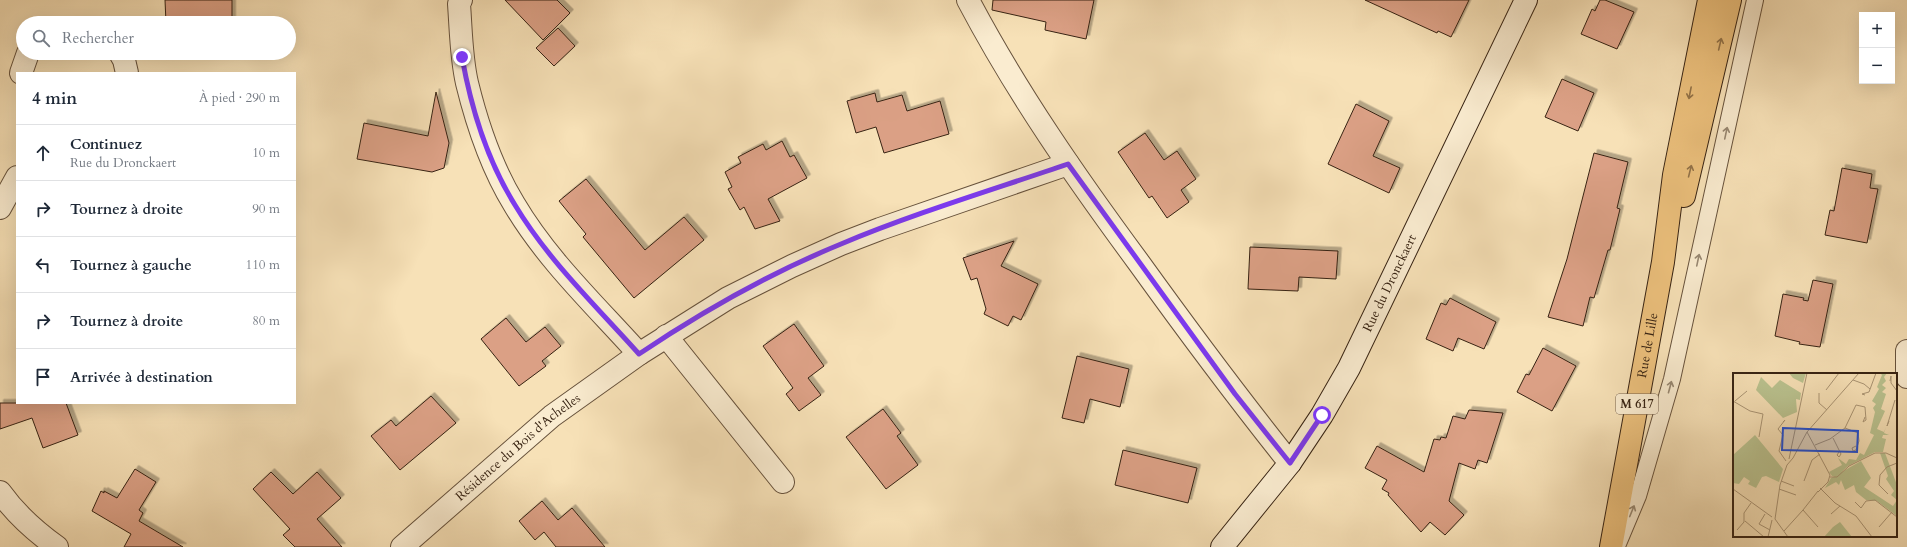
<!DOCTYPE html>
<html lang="fr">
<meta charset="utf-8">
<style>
body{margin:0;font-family:Cardo,serif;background:#f2f2f3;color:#1f2937}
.controls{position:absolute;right:12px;top:12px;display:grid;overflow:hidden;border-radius:0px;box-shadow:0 4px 16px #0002}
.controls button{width:36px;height:36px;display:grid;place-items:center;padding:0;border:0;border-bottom:1px solid #e0e1e3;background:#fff;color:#1f2937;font:20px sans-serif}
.stop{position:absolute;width:12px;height:12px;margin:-9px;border:3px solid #7c3aed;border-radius:50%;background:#fff}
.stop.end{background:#7c3aed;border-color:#fff;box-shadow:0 1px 4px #0008}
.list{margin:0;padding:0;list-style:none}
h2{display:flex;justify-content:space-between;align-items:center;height:52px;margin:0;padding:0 16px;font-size:17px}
h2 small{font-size:13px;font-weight:400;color:#747a83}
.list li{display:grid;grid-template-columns:26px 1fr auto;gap:12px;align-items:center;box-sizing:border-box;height:56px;padding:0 16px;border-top:1px solid #e0e1e3}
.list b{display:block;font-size:15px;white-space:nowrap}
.list p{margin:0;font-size:13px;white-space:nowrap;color:#747a83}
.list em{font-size:13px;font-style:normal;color:#747a83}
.icon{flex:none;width:22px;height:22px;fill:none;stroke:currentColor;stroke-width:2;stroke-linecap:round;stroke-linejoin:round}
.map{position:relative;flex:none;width:1907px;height:547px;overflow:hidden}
.search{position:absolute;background:#fff;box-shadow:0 4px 16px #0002;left:16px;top:16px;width:280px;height:44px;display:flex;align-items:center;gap:10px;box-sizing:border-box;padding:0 14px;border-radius:22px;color:#747a83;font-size:15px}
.panel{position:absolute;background:#fff;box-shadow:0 4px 16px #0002;left:16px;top:72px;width:280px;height:332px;border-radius:0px}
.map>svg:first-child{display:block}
</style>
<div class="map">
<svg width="1907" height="547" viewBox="0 0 1907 547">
<defs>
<filter id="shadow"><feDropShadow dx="3.5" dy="-3.5" stdDeviation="0" flood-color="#0004"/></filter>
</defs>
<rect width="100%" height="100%" fill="#f7e1b7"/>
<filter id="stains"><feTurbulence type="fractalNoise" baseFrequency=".005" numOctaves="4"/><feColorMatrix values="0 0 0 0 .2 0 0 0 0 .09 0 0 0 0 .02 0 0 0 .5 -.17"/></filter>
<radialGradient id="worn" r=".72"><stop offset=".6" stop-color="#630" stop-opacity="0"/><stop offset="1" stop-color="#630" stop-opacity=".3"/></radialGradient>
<g fill="#dba085" stroke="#372313" filter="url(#shadow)">
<path d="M165 0H232V23H166Z"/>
<path d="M505 0H557L570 13 543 40Z"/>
<path d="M993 0H1094L1086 39 1045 30 1046 22 992 10Z"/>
<path d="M1365 0H1469L1451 37 1438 31 1437 33Z"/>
<path d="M1600 0H1605L1634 12 1617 49 1581 34 1592 9 1595 11Z"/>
<path d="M558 28 575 46 554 66 536 48Z"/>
<path d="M1562 79 1594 93 1578 131 1545 117Z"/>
<path d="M436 92 449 143 444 168 432 172 357 159 364 123 428 136Z"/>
<path d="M875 93 877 102 902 95 907 111 940 101 949 134 884 153 876 127 856 133 847 101Z"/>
<path d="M1356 104 1389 121 1373 156 1400 168 1389 193 1328 164Z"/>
<path d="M1145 133 1164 160 1177 151 1196 179 1181 190 1189 202 1167 218 1152 196 1149 198 1118 152Z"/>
<path d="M782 141 790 157 794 155 807 178 768 199 780 221 755 229 744 207 740 210 728 189 732 187 725 172 741 163 738 157 763 144 766 150Z"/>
<path d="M1594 153 1628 162 1617 208 1620 209 1610 250H1608L1594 298 1590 297 1583 326 1548 317 1567 259Z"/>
<path d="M1842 168 1872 174 1870 188 1878 189 1867 243 1825 235 1830 210 1834 211Z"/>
<path d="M586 179 645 250 684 217 704 240 634 298 583 237 586 234 559 201Z"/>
<path d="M1014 241 1001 266 1038 284 1021 320 1013 316 1008 326 984 314 986 309 977 278 971 280 963 258Z"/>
<path d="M1250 247 1338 251 1336 279 1299 277 1298 291 1248 289Z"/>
<path d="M1813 280 1833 284 1820 347 1799 344 1800 342 1775 336 1783 294 1804 298 1803 300 1808 301Z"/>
<path d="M1450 298 1496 322 1484 349 1458 338 1453 351 1426 339 1441 303 1446 305Z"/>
<path d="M506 318 526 342 545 327 561 346 542 361 546 366 519 386 481 339Z"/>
<path d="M794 324 824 366 808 378 821 395 799 411 786 394 793 388 763 346Z"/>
<path d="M1543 348 1576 366 1552 411 1517 392 1526 374 1529 375Z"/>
<path d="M1077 356 1129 369 1120 407 1090 399 1084 423 1062 418Z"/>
<path d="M431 396 456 423 400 470 371 436 391 420 396 426Z"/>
<path d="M0 403H66L78 435 43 448 32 418 0 429Z"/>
<path d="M883 409 901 433 897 436 918 465 886 489 846 437Z"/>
<path d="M1469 410 1503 413 1487 463 1478 460 1475 469 1459 463 1449 501 1464 515 1445 535 1430 522 1421 532 1388 495 1389 493 1382 489 1387 480 1365 468 1377 446 1424 472 1434 439 1440 440 1441 437 1446 438 1453 416 1465 419Z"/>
<path d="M1123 450 1197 468 1188 503 1115 485Z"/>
<path d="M135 469 156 482 139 510 143 513 139 521 183 547H124L131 534 92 511 101 491 104 493V491L117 498Z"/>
<path d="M271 472 293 494 317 472 341 498 317 519 342 547H295L283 535 290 529 253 489Z"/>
<path d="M542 501 558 520 572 508 605 547H556L544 532 535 540 519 521Z"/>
</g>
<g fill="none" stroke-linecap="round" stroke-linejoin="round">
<defs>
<path id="lane" d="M1617 546 1638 496 1672 379 1755 0"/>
<g id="street">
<path d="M461 0 459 4C461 30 461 57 467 83 477 124 492 168 514 204 547 260 596 306 639 354"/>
<path d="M968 0C1017 93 1077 179 1139 263 1188 331 1238 398 1290 463"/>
<path d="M120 53 124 60 127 73"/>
<path d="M21 73 28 53"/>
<path d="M0 208 17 177"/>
<path d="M666 336 783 482"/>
<path d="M1907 351V377"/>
<path d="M0 492C15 513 36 532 57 547"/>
<path id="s1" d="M402 547 552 416 639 354 728 298 792 266 841 244 880 229 1068 164"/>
</g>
<g id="secondary">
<path id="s2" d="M1222 547 1290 463 1322 415 1349 368 1526 0"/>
</g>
<g id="primary">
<path d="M1684 196 1730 0"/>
<path id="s3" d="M1611 547 1663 262 1674 175 1709 0"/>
</g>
</defs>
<use href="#lane" stroke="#67523c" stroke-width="18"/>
<use href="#street" stroke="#67523c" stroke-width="24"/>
<use href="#secondary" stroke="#372313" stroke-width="24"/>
<use href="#primary" stroke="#372313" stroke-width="24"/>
<use href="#lane" stroke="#faecd0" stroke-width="16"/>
<use href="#street" stroke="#faecd0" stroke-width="22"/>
<use href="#secondary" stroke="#faecd0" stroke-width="22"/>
<use href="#primary" stroke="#ecc07c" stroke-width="22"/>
</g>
<defs><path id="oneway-shaft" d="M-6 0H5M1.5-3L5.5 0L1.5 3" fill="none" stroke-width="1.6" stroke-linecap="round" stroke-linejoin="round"/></defs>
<g stroke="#927248">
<use href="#oneway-shaft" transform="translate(1720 44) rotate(-77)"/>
<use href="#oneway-shaft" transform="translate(1690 93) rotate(101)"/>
<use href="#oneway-shaft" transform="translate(1690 171) rotate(-76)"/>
</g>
<g stroke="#988872">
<use href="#oneway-shaft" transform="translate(1726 133) rotate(-78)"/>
<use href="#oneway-shaft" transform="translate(1698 260) rotate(-78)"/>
<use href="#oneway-shaft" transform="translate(1670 387) rotate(-75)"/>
<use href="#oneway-shaft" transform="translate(1632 511) rotate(-68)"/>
</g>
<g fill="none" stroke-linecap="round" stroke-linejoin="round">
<path stroke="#7c3aed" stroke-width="5" d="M462 57C471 108 487 160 515 205 548 260 596 306 639 354 703 311 770 273 841 244 915 213 992 190 1068 164L1235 394 1290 463 1322 415"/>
</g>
<g text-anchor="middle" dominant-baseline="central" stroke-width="3" stroke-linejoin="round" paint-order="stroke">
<rect fill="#faecd0" stroke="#725f4c" stroke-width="1" x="1616" y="394" width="42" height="20" rx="3"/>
<g font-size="12" font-weight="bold" fill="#372313">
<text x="1637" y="404">M 617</text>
</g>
<g font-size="13" fill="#372313" stroke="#faecd0">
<text stroke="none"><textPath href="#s2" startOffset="314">Rue du Dronckaert</textPath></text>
<text stroke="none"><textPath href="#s3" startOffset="205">Rue de Lille</textPath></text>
<text stroke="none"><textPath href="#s1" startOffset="153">Résidence du Bois d'Achelles</textPath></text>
</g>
</g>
<g transform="translate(1733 373)">
<rect width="164" height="164" fill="#f7e1b7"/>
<path d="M56 0H73L70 10 60 5ZM147 0H154L151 4 153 8 149 12 153 15 149 19 153 21 148 36 152 38 144 56 151 59 153 54 151 60 156 62H150L149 65 153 66 150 79H142L115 93 104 103H99L96 99 109 92 105 85 113 91 116 86 123 87 127 80 131 82 141 62 137 60 142 39 140 35 143 31 139 28 146 16 144 14 149 2ZM28 4 39 15 47 7 68 20 67 27 63 26 64 39 50 45 23 17ZM22 62 50 96 46 109 33 103 29 104 23 115 15 111 17 108 11 104 6 111 0 110V82ZM147 80H152L164 112V127L158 122 161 118 153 106 155 103ZM128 88 138 105 131 114 160 133 164 127V143L144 128 133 127 123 119 121 112 112 117 108 107 106 112 103 109 92 115 98 105ZM107 149 119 164H91L100 154Z" fill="#bac390"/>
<path fill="none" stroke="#aa9575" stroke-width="1" d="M120 7 131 11 137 16M157 8 158 3V10L164 18M93 17 106 0M86 20V30L94 37M132 22 129 21 136 19 143 0M0 28 17 38 30 41 26 64M2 28 14 18M156 48 154 53 162 27M50 49 52 47 45 56 50 62 46 78 53 88M112 55 125 60 126 68 123 77 120 78 119 75 123 73M74 59 97 102 95 109 85 119M100 65 108 81 106 84 104 82 106 79M82 72 97 66 112 55 123 32 132 34 133 47 130 49 132 44M56 86 74 0M97 104H104L116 93 142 80H153L164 85M48 108 61 113M71 108 79 87 87 81M87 115 102 130 123 143 139 164M0 116 39 144M46 116 63 122M151 117 155 121 146 112 147 102 154 94 164 90M122 129 128 135 133 128 142 127 164 144M70 137 85 118M32 141 26 151 37 157M98 141 107 133M42 146 47 112 54 92 60 85 74 59 126 0M42 146 55 164M12 148 31 164M146 154 159 139M4 157 11 149V140L18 130M51 158 70 137 85 154M35 164 39 147"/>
<path fill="#1d4ed8" fill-opacity="0.15" stroke="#1d4ed8" stroke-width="2" d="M50 55 125 58 124 79 49 77Z"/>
<rect width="164" height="164" fill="none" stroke="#372313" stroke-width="2"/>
</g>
<rect width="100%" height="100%" filter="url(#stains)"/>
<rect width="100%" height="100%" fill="url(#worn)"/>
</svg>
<div class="controls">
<button>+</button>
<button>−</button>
</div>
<div class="stop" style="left:1322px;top:415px"></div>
<div class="stop end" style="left:462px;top:57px"></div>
<div class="search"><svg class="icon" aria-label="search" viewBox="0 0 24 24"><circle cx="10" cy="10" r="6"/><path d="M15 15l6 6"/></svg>Rechercher</div>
<section class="panel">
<h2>4 min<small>À pied · 290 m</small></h2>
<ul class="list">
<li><svg class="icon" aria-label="ahead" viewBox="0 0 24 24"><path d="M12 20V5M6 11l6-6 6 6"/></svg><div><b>Continuez</b><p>Rue du Dronckaert</p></div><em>10 m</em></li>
<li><svg class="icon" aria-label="right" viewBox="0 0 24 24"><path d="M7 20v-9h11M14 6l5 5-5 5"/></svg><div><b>Tournez à droite</b></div><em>90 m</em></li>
<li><svg class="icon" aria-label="left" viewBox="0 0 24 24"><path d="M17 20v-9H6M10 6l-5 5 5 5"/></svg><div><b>Tournez à gauche</b></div><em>110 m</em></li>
<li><svg class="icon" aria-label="right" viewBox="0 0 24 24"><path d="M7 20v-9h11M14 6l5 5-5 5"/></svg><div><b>Tournez à droite</b></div><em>80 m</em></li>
<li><svg class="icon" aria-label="arrive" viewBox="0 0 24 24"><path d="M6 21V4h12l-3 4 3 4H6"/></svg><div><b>Arrivée à destination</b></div></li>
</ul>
</section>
</div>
